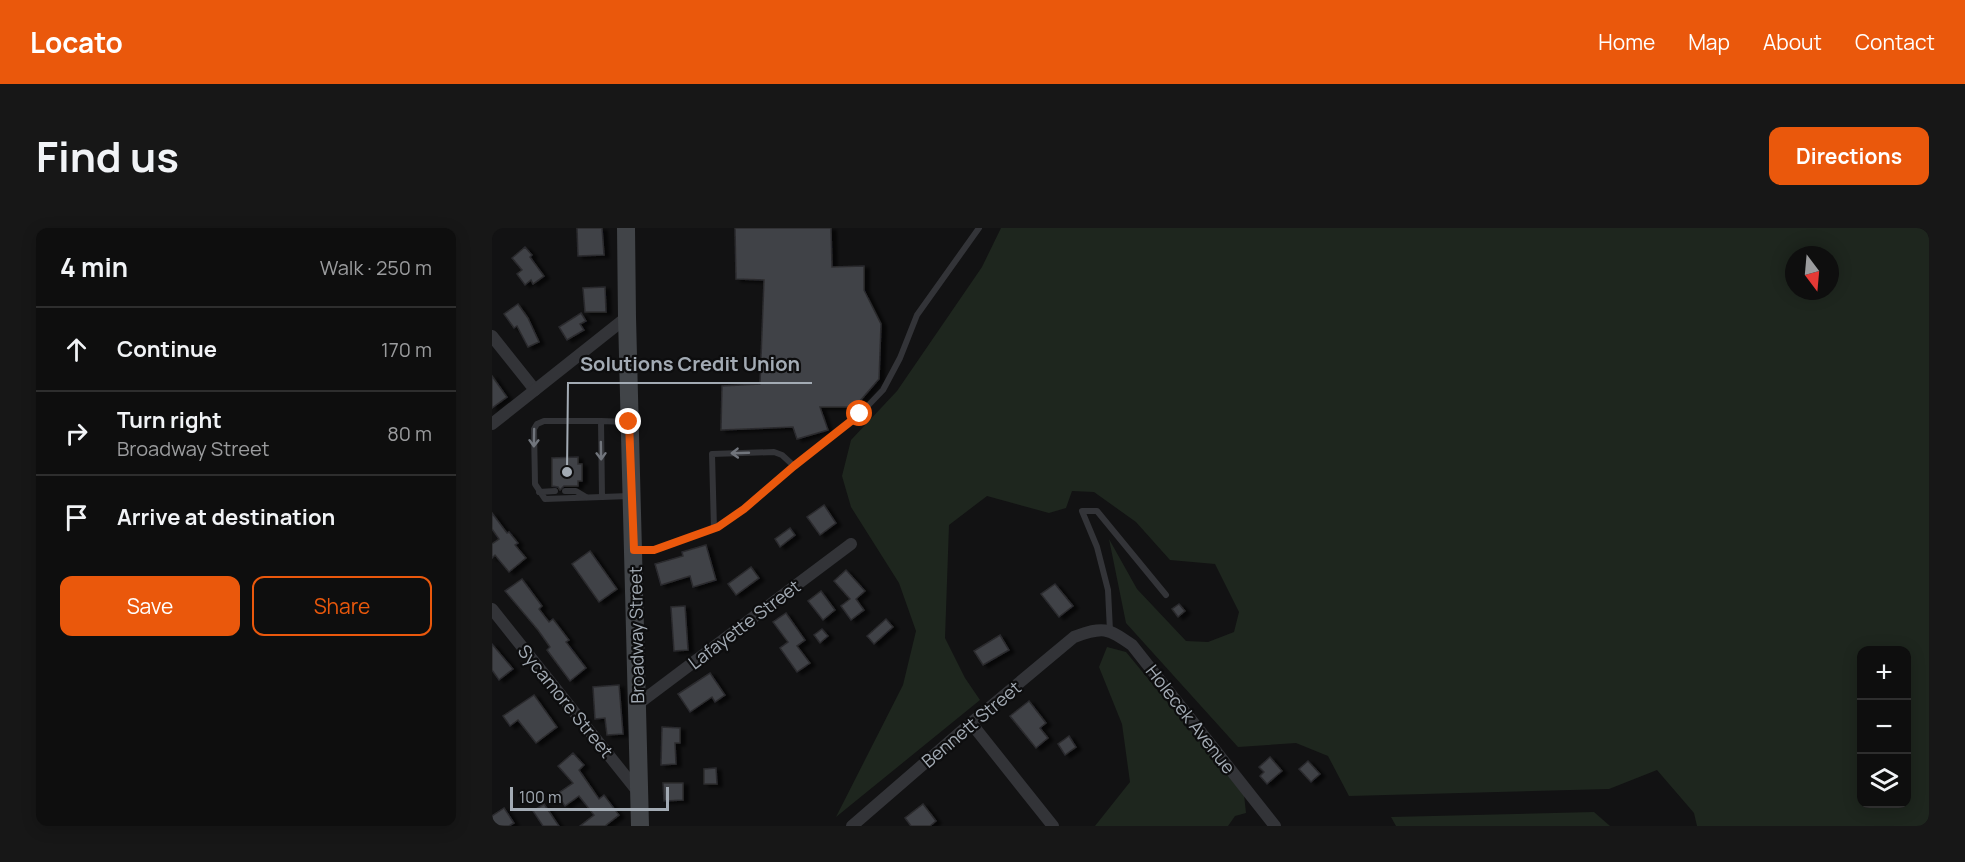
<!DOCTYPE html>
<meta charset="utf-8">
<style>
body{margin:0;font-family:Manrope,sans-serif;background:#171717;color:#f1f3f6}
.controls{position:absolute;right:18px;bottom:18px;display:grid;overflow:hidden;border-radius:12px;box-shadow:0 3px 15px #0003}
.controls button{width:54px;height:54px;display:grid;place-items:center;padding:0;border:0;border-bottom:2px solid #2e2e2e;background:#0e0e0e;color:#f1f3f6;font:30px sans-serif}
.compass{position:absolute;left:1293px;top:18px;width:54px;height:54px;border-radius:50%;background:#0e0e0e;box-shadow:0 3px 15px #0003;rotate:164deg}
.scale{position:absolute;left:18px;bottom:15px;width:159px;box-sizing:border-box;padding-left:6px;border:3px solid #a3abb4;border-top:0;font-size:16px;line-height:21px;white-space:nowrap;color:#a3abb4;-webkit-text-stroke:4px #0d0d0e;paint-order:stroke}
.stop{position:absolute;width:18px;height:18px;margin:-14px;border:4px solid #ea580c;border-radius:50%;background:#fff}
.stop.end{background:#ea580c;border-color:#fff;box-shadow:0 2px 6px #0008}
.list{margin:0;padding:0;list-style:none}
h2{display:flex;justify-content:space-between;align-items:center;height:78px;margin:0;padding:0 24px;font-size:26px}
h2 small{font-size:20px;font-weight:400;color:#9b9c9e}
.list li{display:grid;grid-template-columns:39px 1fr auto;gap:18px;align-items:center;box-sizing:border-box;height:84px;padding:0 24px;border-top:2px solid #2e2e2e}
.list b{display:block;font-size:22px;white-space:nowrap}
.list p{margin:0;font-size:20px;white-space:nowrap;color:#9b9c9e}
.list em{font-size:20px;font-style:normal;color:#9b9c9e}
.actions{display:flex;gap:12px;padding:18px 24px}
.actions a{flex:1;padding:14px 0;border:2px solid #ea580c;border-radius:12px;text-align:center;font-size:21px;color:#ea580c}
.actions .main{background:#ea580c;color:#fff}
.icon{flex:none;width:33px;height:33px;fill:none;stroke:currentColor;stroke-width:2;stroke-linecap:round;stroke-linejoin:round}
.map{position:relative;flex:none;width:1437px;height:598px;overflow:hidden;border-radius:12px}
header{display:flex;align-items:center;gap:36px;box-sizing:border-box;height:84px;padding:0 30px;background:#ea580c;color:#fff}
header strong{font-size:28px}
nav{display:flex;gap:33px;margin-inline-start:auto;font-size:21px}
.intro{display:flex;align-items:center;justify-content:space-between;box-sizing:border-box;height:144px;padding:0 36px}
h1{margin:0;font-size:42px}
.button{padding:15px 27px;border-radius:12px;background:#ea580c;color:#fff;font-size:21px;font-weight:700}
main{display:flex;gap:36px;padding:0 36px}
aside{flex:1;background:#0e0e0e;border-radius:12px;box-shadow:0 3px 15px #0003}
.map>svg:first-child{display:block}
</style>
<header>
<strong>Locato</strong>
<nav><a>Home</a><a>Map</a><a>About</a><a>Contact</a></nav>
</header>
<div class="intro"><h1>Find us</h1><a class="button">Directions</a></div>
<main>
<aside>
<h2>4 min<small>Walk · 250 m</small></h2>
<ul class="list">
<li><svg class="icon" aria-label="ahead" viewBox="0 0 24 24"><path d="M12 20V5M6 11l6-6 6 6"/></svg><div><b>Continue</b></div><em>170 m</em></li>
<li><svg class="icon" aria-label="right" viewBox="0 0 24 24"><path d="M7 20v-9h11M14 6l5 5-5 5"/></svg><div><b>Turn right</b><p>Broadway Street</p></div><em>80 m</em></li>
<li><svg class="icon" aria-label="arrive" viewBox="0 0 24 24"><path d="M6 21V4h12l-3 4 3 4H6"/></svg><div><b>Arrive at destination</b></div></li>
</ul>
<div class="actions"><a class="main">Save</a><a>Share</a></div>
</aside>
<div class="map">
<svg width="1437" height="598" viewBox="0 0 1437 598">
<defs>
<filter id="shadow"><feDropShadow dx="5" dy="2.5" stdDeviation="1.5" flood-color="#0009"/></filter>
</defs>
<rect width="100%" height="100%" fill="#121213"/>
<g fill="#1e261e" fill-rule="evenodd">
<path d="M509 0H1437V598H1205L1202 585 1165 542 1117 561 857 568 836 528 804 515 746 519 634 395 617 311 645 361 694 413 716 414 742 404 747 384 723 336 678 332 644 294 602 264 580 263 574 280 557 285 495 268 457 297 453 410 473 450 488 472 344 589 411 457 424 403 407 355 359 279 350 248 359 212 405 163 490 39ZM1302 27H1338V63H1302ZM1370 422H1414V576H1370Z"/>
<path d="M615 419 634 424 752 567 754 585 743 588 736 598H603L638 554 630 496 607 439Z"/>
<path d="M1102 584 1118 598H904L899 589Z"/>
</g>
<g fill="#414246" stroke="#2c2c2f" stroke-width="1.5" filter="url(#shadow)">
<path d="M85 0H110L112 27 86 28Z"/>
<path d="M243 0H339L340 39 372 38V62L389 96 387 151 368 173 366 179H328L336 202 305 211 301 199 229 202 230 158 268 156 272 52 244 51Z"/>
<path d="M33 19 40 27 38 29 52 48 41 56 39 52 33 57 25 46 30 42 20 30Z"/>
<path d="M113 59 114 84H93L91 60Z"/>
<path d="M26 76 36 90 47 114 36 119 25 98 22 100 12 86Z"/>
<path d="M89 85 94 93 88 96 92 102 75 112 67 99Z"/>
<path d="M0 148 15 169 0 180Z"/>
<path d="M86 229V236H90V253H86V258H72L68 262 66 259 60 258V230Z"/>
<path d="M332 277 344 295 328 307 315 289Z"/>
<path d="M0 285 15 305 17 304 26 315 23 317 34 330 17 344 3 327 0 330V316L7 311 0 301Z"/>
<path d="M298 300 303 307 288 319 283 311Z"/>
<path d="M214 317 224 352 201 359 198 348 169 357 163 336 191 328 190 324Z"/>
<path d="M98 323 125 361 107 374 80 336Z"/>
<path d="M259 339 267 350 244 367 236 356Z"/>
<path d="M354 342 373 363 364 371 372 382 359 392 349 378 358 371 342 353Z"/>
<path d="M30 351 50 378 47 381 57 394 61 391 77 412 74 414 94 440 78 453 55 422 58 419 46 402 13 363Z"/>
<path d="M563 356 581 378 567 389 549 366Z"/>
<path d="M329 363 343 382 331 392 316 373Z"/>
<path d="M687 376 693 383 686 389 680 381Z"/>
<path d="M193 378 196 422 182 423 179 379Z"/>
<path d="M294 385 313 412 305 418 318 435 305 444 288 420 296 414 281 394Z"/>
<path d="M394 391 401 399 382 416 375 408Z"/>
<path d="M330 401 336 408 328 415 322 407Z"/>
<path d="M508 407 517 422 491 437 482 423Z"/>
<path d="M0 416 21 441 7 452 0 442Z"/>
<path d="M218 445 233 467 223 474 220 469 198 484 186 466Z"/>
<path d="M127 457 131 506 115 507 113 490 103 491 101 459Z"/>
<path d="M42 467 65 499 44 515 26 492 18 498 11 488Z"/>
<path d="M537 473 554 495 548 500 556 510 544 520 518 488Z"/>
<path d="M170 499 188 500V515H183L184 536 169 537Z"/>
<path d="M577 508 584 519 573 527 566 516Z"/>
<path d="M81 525 92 537 87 542 107 571 112 567 127 587 113 598H88L102 587 87 568 73 578 65 566 81 555 66 538Z"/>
<path d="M778 529 790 543 775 556 768 548 772 544 767 539Z"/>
<path d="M816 533 828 546 819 554 807 541Z"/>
<path d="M224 540 225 556H212V541Z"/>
<path d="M171 555H191V572L172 573Z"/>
<path d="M52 576 67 598H51L41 583Z"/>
<path d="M431 576 444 593 438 598H419L413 590Z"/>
<path d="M12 580 22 595 17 598H0V588Z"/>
</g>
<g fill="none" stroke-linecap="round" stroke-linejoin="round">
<g stroke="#333438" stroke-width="6">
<path d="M109 193H52L45 196 42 201 43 256 53 271 110 269"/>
<path d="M137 194 109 193 110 269 137 268"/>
<path d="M73 263H84L94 269"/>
<path d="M47 264 63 263"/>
<path d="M222 301 220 226 282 224 290 227 302 238"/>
<path d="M143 322H162L226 299 252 281 302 238 368 186 391 162 408 130 425 87 487 0"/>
<path d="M618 403 616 362 605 319 590 283H605L674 367"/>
</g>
<g stroke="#333438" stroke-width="12">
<path d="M0 108 43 162"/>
<path d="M0 196 135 89"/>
<path d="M0 381 147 565"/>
<path d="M146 476 359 316"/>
<path d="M479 495 561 598"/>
<path d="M360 598 479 495 582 409C612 398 615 400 640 417L783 598"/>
</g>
<path stroke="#414448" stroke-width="18" d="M134 0 135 89 148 598"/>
</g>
<defs><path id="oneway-shaft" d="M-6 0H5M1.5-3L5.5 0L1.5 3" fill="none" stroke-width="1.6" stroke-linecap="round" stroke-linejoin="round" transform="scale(1.5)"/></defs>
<g stroke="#71757c">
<use href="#oneway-shaft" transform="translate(42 210) rotate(91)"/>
<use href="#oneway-shaft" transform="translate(109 223) rotate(89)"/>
<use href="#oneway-shaft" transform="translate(248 225) rotate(178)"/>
</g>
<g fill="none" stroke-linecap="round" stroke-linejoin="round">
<path stroke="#ea580c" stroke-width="8" d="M137 194 142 322H162L226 299 252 281 302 238 368 186"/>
</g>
<g text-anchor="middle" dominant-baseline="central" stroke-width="4.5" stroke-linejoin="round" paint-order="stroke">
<g font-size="18" fill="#a3abb4" stroke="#0d0d0e">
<text transform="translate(252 396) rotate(-37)">Lafayette Street</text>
<text transform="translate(144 407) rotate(-91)">Broadway Street</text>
<text transform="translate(74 473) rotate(51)">Sycamore Street</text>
<text transform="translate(699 491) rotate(52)">Holecek Avenue</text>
<text transform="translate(479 496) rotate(-40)">Bennett Street</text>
</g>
</g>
<path fill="none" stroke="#a3abb4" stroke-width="2" d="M75 244L76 155H320"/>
<circle fill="#a3abb4" stroke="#0d0d0e" stroke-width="2" cx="75" cy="244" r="6"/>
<g font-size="20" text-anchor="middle" font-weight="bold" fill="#a3abb4" stroke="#0d0d0e" stroke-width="4.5" stroke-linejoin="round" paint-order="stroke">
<text x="198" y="143">Solutions Credit Union</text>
</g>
</svg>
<div class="controls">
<button>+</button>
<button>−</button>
<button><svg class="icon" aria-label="layers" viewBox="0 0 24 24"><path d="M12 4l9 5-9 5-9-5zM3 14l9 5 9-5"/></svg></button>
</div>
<svg class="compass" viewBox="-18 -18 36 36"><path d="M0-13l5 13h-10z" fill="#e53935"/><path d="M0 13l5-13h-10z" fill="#9b9c9e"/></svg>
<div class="scale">100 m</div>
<div class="stop" style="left:368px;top:186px"></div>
<div class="stop end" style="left:137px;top:194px"></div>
</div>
</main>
